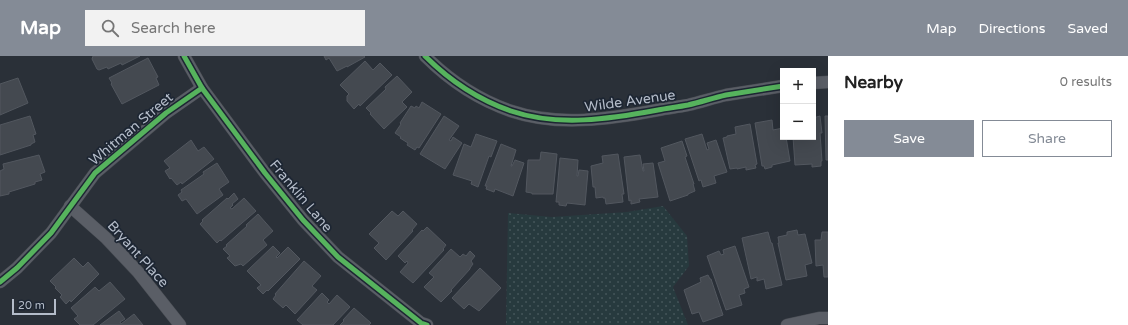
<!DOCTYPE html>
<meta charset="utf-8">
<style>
body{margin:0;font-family:"Varela Round",sans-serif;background:#f2f2f2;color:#222}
.controls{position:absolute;right:12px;top:12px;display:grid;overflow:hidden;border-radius:0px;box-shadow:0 4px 16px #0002}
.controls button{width:36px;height:36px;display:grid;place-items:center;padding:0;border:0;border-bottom:1px solid #e0e0e0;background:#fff;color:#222;font:20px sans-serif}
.scale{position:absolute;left:12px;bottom:10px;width:44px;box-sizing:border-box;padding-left:4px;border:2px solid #b4bcc9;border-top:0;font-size:11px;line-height:14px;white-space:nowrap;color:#b4bcc9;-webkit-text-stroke:3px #1d2633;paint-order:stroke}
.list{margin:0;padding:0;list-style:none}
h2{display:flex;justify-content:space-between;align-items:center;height:52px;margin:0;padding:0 16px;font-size:17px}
h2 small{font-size:13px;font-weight:400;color:#767676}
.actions{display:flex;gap:8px;padding:12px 16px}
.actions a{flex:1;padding:9px 0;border:1px solid #848b96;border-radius:0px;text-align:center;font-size:14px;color:#848b96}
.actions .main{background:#848b96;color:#fff}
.icon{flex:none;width:22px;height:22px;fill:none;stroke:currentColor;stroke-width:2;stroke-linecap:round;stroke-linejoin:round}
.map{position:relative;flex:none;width:828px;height:269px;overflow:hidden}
header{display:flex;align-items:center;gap:24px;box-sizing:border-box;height:56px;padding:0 20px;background:#848b96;color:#fff}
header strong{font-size:19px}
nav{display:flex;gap:22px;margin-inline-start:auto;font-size:14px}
.search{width:280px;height:36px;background:#f2f2f2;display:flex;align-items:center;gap:10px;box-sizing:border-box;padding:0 14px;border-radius:0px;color:#767676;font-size:15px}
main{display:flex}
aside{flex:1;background:#fff}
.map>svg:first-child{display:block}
</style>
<header>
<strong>Map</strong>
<div class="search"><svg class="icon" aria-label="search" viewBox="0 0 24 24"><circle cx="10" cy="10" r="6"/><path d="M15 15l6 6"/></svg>Search here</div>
<nav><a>Map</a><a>Directions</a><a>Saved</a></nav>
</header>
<main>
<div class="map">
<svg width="828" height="269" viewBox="0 0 828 269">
<defs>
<pattern id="grass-dots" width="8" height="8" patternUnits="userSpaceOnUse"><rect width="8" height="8" fill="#273a3e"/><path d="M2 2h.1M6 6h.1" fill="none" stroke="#445559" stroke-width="1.8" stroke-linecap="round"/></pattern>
</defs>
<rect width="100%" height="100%" fill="#2a3038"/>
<path fill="url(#grass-dots)" d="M663 150 687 180 689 210 673 231 688 269H506L508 157 552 161 627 156Z"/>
<g fill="#444950" stroke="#52575f">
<path d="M93 0H140L122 9 121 7 108 13 107 11 99 14 97 13 92 3Z"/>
<path d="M324 0H364L365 1 347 11V10L337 15 329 2 326 4Z"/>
<path d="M148 2 158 21 156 22 159 29 122 48 111 28 112 27 109 22Z"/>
<path d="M365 5 373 14 380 7 392 19 360 50 359 48 354 53 347 45V40L349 38 340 29Z"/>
<path d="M397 20 412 36 402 46 407 51 384 73 370 58 371 57 366 52 386 33 385 31Z"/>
<path d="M18 22 28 47 0 59V28Z"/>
<path d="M422 46 441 58 419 92 417 91 415 94 407 89 408 87 400 82 401 81 395 77 401 68 400 67 411 50 415 52 416 50 419 52Z"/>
<path d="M30 60 36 78 33 79 35 86 31 88V89L0 99V69Z"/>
<path d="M444 60 459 70 449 84 451 85 453 81 462 87 445 113 420 98Z"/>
<path d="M820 60 822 77H820L822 105H821V110L812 111V108L795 109 793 81H813V62Z"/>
<path d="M825 60H828V104H826Z"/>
<path d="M772 64 773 74 783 72V81H786L790 105 772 109V111L765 113 764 110H762L755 67Z"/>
<path d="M750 68 757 108 755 109 756 112 746 114V111L737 113V112L730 113 723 82 727 81V80L736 78 735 71Z"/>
<path d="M476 78 497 85 491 101 489 100 478 131 471 128 472 125 453 119 464 88 471 91Z"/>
<path d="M702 78 707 94 709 93 707 87 716 84 727 116 714 120 716 127 703 131 701 124 699 125 685 83Z"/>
<path d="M191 84 198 95 204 91 214 103 182 128 181 126 177 129 171 122 170 123 165 115 170 112 164 105Z"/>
<path d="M682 85 687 100 685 101 694 128H693L695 135 688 138V139L670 145 658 107 665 105 661 92Z"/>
<path d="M501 88 516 94 511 110H512L515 104 524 107 513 140 495 133 494 136 486 133 487 130H485Z"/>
<path d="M541 96 557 98 553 138H532V137L526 136 528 104H540Z"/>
<path d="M618 98 624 138H622L623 146 606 148 605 142H603V141L596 142 595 131H593L591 110 603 107 602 100Z"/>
<path d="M39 99 45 116 40 118 42 124 35 126V128L9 136V138L0 140V115L4 113 3 108Z"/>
<path d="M640 99 643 115H644L643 108 653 107 658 141 639 143 640 146 631 148V144L629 145 624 101Z"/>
<path d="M560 102 578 104 577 120H578L579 114 588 115 585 149 567 147 566 150 559 149V146H556Z"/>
<path d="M217 107 229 126 219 133 223 139 197 158 186 143 182 145 178 139 182 136 181 134 204 118 203 116Z"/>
<path d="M234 137 238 143 232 148 233 149 230 152 232 153 244 142 256 155 221 185 220 184 217 187 200 168 203 165 202 164 227 142 228 143Z"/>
<path d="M392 155 398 160 403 155 417 168 412 174 413 175 386 204 374 192 379 187 369 178Z"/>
<path d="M258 158 273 175 263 184 267 189 243 210 241 208 235 210 227 202 230 200 223 193 227 190 226 189 247 170 246 169Z"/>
<path d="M427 171 446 189 443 193 444 194 413 227 400 216 408 207 407 205 405 207 398 200 422 174 423 175Z"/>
<path d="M797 174 798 179 805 178 812 207 805 209 807 220 786 224 778 187H779L778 181 787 179V176Z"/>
<path d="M768 176 771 187H772L782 229 766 233 764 223 757 225V221L751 223 742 182Z"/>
<path d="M822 176H828V221H824L823 209 816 210 815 184H821Z"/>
<path d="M273 190 280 197 276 201 277 202 288 191 300 203 268 235 267 234 263 238 257 232 261 229 247 215Z"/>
<path d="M735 190 749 231 744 233 745 237 739 239 742 249 726 254 707 200 719 195 721 199 724 198 723 194Z"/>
<path d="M451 193 460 201 463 198 466 200 470 195 475 200 471 205 473 208 470 212V213L451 234 452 235 441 246 424 231 434 221 429 217Z"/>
<path d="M74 202 83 211 88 206 99 218 71 246 70 244 66 248 60 241 62 239 55 232 56 231 50 225Z"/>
<path d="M304 205 321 220 312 230 317 234 295 258 286 249 283 252 273 243 276 239 275 238Z"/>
<path d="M480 212 501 232 479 255 469 248 464 253 452 242Z"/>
<path d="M708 219 710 223H711L723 259 703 266 699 256 692 258 684 234 701 226 700 222Z"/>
<path d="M110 226 125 243 93 269H80L74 263 78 260 71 252 95 231 99 235Z"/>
<path d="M322 237 329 244 327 246 329 248 337 239 350 251 333 269H303L297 264Z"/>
<path d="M354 252 371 267 369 269H340L344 265 343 264Z"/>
<path d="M119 255 125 263 120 266 121 268 134 258 143 269H100Z"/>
</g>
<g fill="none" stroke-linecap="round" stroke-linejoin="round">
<defs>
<g id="street">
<path d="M184 0 202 32 265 117 303 164 338 201 421 267 427 269"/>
<path d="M425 0C449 24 479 44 511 55 558 71 610 63 658 54 668 52 678 51 688 49 701 46 713 42 726 39 745 36 764 33 783 30"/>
<path d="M813 27 828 26"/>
<path d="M70 150 106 182 138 216 180 269"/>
<path d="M0 226 17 212 51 177 95 117 166 57 202 32"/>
<path d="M787 269 819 262H828"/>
</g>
</defs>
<use href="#street" stroke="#484c53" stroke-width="13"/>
<use href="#street" stroke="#5a5e66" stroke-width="12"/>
<defs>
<g id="cycleway">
<path d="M184 0 202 32 265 117 303 164 338 201 421 267 427 269"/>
<path d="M425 0C449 24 479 44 511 55 558 71 610 63 658 54 668 52 678 51 688 49 701 46 713 42 726 39 745 36 764 33 783 30"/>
<path d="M0 226 17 212 51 177 95 117 166 57 202 32"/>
</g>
</defs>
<use href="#cycleway" stroke="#1d2633" stroke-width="8"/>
<use href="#cycleway" stroke="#56b35d" stroke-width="5"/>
</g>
<g text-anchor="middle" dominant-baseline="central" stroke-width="3.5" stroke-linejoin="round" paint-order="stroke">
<g font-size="14" fill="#b4bcc9" stroke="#1d2633">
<text transform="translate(630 45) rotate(-8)">Wilde Avenue</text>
<text transform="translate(131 73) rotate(-40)">Whitman Street</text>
<text transform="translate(301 140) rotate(50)">Franklin Lane</text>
<text transform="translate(138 198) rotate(48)">Bryant Place</text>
</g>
</g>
</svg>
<div class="controls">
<button>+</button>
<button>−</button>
</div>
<div class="scale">20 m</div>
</div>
<aside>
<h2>Nearby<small>0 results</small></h2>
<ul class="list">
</ul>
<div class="actions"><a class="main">Save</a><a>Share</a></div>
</aside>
</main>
